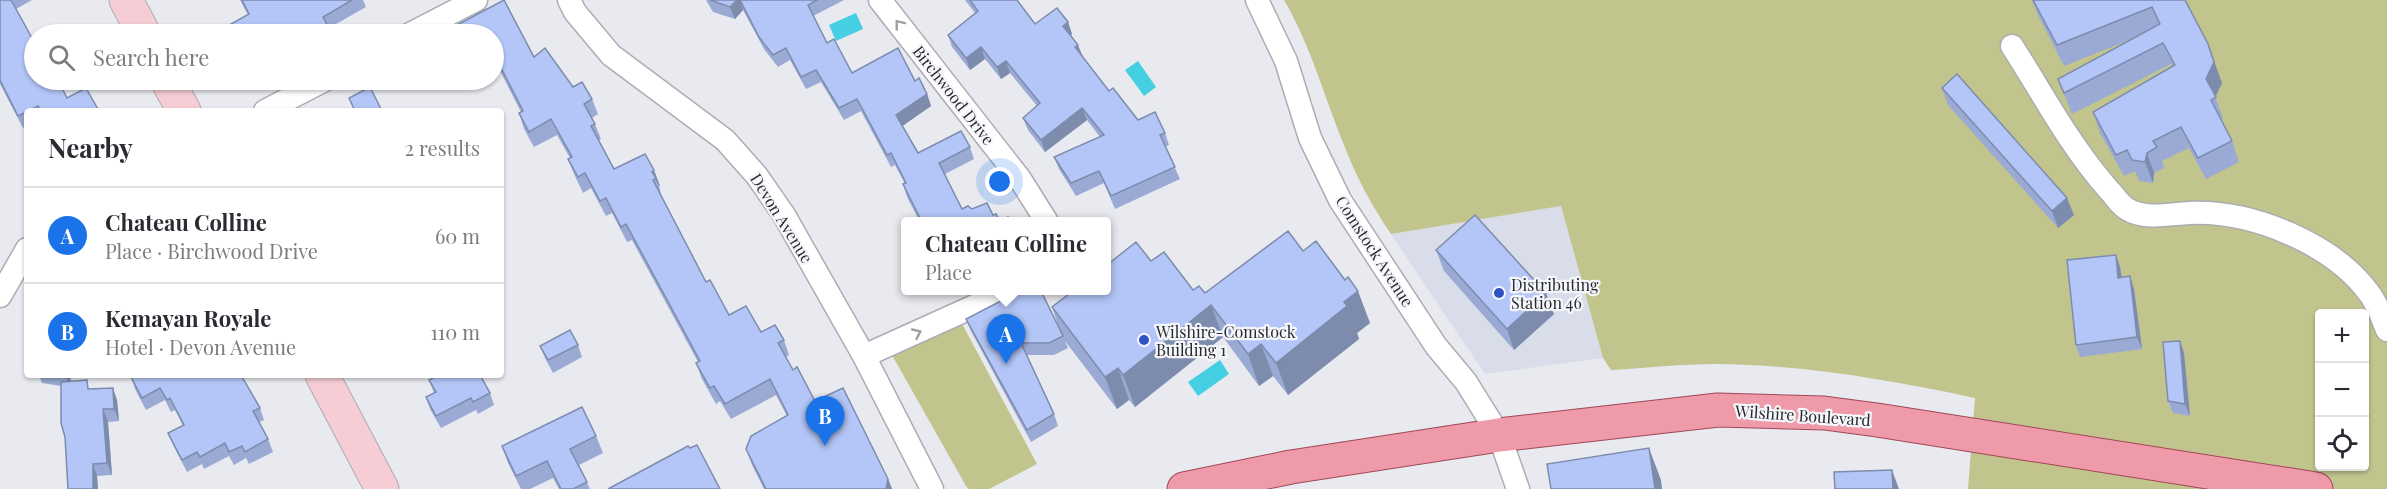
<!DOCTYPE html>
<meta charset="utf-8">
<style>
body{margin:0;font-family:"Playfair Display",serif;background:#f7f7f7;color:#2b2b33}
.controls{position:absolute;right:18px;bottom:18px;display:grid;overflow:hidden;border-radius:6px;box-shadow:0 2px 4px #0004}
.controls button{width:54px;height:54px;display:grid;place-items:center;padding:0;border:0;border-bottom:2px solid #e1e1e2;background:#fff;color:#2b2b33;font:30px sans-serif}
.you{position:absolute;left:1000px;top:182px;width:21px;height:21px;margin:-15px;border:4px solid #fff;border-radius:50%;background:#1a73e8;box-shadow:0 0 0 9px #1a73e833}
.badge{display:grid;place-items:center;width:39px;height:39px;border-radius:50%;background:#1a73e8;color:#fff;font-size:20px;font-weight:700}
.pin{position:absolute;translate:-50% -50px;filter:drop-shadow(0 2px 3px #0008)}
.pin::after{content:'';position:absolute;top:32px;width:21px;height:18px;background:inherit;clip-path:polygon(0 0,100% 0,50% 100%)}
.popup{position:absolute;left:901px;top:217px;width:210px;height:78px;box-sizing:border-box;display:grid;place-content:center;border-radius:6px;background:#fff;filter:drop-shadow(0 2px 4px #0005);font-size:20px;white-space:nowrap;color:#7c7c81}
.popup b{font-size:22px;color:#2b2b33}
.popup::after{content:'';position:absolute;left:50%;top:100%;margin-left:-12px;border:12px solid transparent;border-top-color:#fff}
.list{margin:0;padding:0;list-style:none}
h2{display:flex;justify-content:space-between;align-items:center;height:78px;margin:0;padding:0 24px;font-size:26px}
h2 small{font-size:20px;font-weight:400;color:#7c7c81}
.list li{display:grid;grid-template-columns:39px 1fr auto;gap:18px;align-items:center;box-sizing:border-box;height:96px;padding:0 24px;border-top:2px solid #e1e1e2}
.list b{display:block;font-size:22px;white-space:nowrap}
.list p{margin:0;font-size:20px;white-space:nowrap;color:#7c7c81}
.list em{font-size:20px;font-style:normal;color:#7c7c81}
.icon{flex:none;width:33px;height:33px;fill:none;stroke:currentColor;stroke-width:2;stroke-linecap:round;stroke-linejoin:round}
.map{position:relative;flex:none;width:2387px;height:489px;overflow:hidden}
.search{position:absolute;background:#fff;box-shadow:0 2px 4px #0004;left:24px;top:24px;width:480px;height:66px;display:flex;align-items:center;gap:15px;box-sizing:border-box;padding:0 21px;border-radius:33px;color:#7c7c81;font-size:22px}
.panel{position:absolute;background:#fff;box-shadow:0 2px 4px #0004;left:24px;top:108px;width:480px;height:270px;border-radius:6px}
.map>svg:first-child{display:block}
</style>
<div class="map">
<svg width="2387" height="489" viewBox="0 0 2387 489">
<rect width="100%" height="100%" fill="#e8eaef"/>
<path fill="#d9dde9" d="M1561 206 1603 358 1485 374 1391 234Z"/>
<g fill="#c1c48c" fill-rule="evenodd">
<path d="M1284 0H2387V489H1968L1975 398C1890 380 1804 365 1717 364 1682 364 1646 368 1611 370L1603 358 1561 206 1391 234C1372 206 1356 177 1344 145 1324 96 1311 46 1284 0ZM2320 314H2364V466H2320Z"/>
<path d="M960 320 1037 464 989 489H969L966 486 892 355Z"/>
</g>
<g fill="#44cfe3">
<path d="M856 13 863 29 836 41 829 25Z"/>
<path d="M1138 61 1156 87 1144 96 1125 70Z"/>
<path d="M1220 360 1229 374 1198 396 1188 382Z"/>
</g>
<g fill="none" stroke-linecap="round" stroke-linejoin="round">
<defs>
<g id="street">
<path d="M569 0 575 12 611 55 725 140 757 176 784 215 864 356 932 489"/>
<path d="M880 0 1020 179 1047 222"/>
<path d="M1257 0 1286 61 1310 138 1340 200 1436 346 1466 382 1499 435 1518 489"/>
<path d="M410 34 476 0"/>
<path d="M2012 46C2043 94 2070 146 2108 189 2114 195 2120 205 2127 209 2145 220 2169 214 2189 213 2251 210 2332 243 2369 293 2377 303 2382 318 2387 330"/>
<path d="M265 111 325 80"/>
<path d="M0 296 27 249"/>
<path d="M864 356 1010 290"/>
</g>
<g id="secondary">
<path d="M126 0 144 34"/>
<path d="M167 80 184 111"/>
<path d="M322 375 382 489"/>
</g>
<path id="primary" d="M1184 489 1291 467 1499 435 1718 410 1824 413 1877 420 2316 489"/>
</defs>
<use href="#street" stroke="#acadb2" stroke-width="25"/>
<use href="#secondary" stroke="#acadb2" stroke-width="35"/>
<use href="#primary" stroke="#a14758" stroke-width="35"/>
<use href="#street" stroke="#fff" stroke-width="22"/>
<use href="#secondary" stroke="#f6cdd4" stroke-width="33"/>
<use href="#primary" stroke="#ee9aa9" stroke-width="33"/>
</g>
<g fill="#9aaad4">
<path d="M0 0H32L16 9 32 38 67 98 99 111H27V126L23 128 0 84Z"/>
<path d="M240 0H363L366 7 329 28 332 34H235L231 24 248 15Z"/>
<path d="M504 0 534 57 573 87 592 99 598 114 592 118 595 124 601 139 599 140 614 169 645 154 660 186H659L661 194H660L706 282 729 315 761 332 784 340 789 355 786 357 793 370 815 401 888 479 892 489H764L752 465 746 449 787 416 776 395 731 419 720 401 716 404 702 379 696 363 698 362 632 240 627 242 612 213 606 216 591 188 583 193 574 174 568 159 570 158 557 135 534 147 524 129 519 113 521 112 494 59V34Z"/>
<path d="M706 0H844L813 16 827 43 852 73 915 81 927 94 931 106 902 126 918 153 970 147 974 159 945 174 962 209H972L993 215 1000 221 1013 222H920L907 197 903 184H905L895 165 891 167 861 111 844 120 821 82 806 89 790 60 778 67 764 49 743 10 735 19 713 12Z"/>
<path d="M965 0H1017L1035 24 1068 22 1072 34 1071 35 1083 57 1109 91 1138 120 1165 133 1169 145 1165 147 1180 179 1115 209 1104 183 1076 196 1059 169 1054 157 1100 137 1087 120 1045 152 1028 130 1023 118 1037 106 1010 73 1001 79 985 59 970 70 952 47 948 35 975 13Z"/>
<path d="M2032 0H2185L2222 83 2215 96 2223 118 2221 119 2232 141 2239 162 2206 179 2189 148 2162 161 2164 168 2154 173 2153 183 2139 181 2135 171 2124 176 2100 133 2093 112 2172 67 2171 64 2072 114 2058 79 2132 39 2064 66 2038 15Z"/>
<path d="M1942 88 2074 215 2058 228 1948 105Z"/>
<path d="M1436 250 1554 314 1514 350 1444 271Z"/>
<path d="M1303 251 1370 323 1357 333 1359 339 1288 395 1273 376 1259 386 1223 337 1135 407 1129 400 1117 409 1065 341 1068 348 1054 355H1026L1054 414 1058 426 1031 442 971 331 966 319 1059 328 1052 307 1151 261 1193 290 1205 293Z"/>
<path d="M2116 255 2120 267 2122 278 2134 289 2142 349 2080 357 2076 345Z"/>
<path d="M2180 341 2184 353 2190 416 2173 413 2168 401Z"/>
<path d="M578 345 582 357 553 373 545 358 540 346Z"/>
<path d="M39 375H71L70 381 117 400 119 421 108 422 112 475 97 476 98 489H68L65 437 61 386 42 383Z"/>
<path d="M430 375H480L490 393 494 405 478 414 476 410 441 428 430 409 426 397 434 393 429 380 432 378Z"/>
<path d="M131 377 260 408 264 420 259 422 268 439 273 452 249 464 246 458 234 465 229 456 204 469 202 464 187 472 173 445 168 433 183 426 175 410 171 412 165 400 146 410 135 389Z"/>
<path d="M596 436 603 453 579 465 590 489H559L553 478 530 489H521L508 463 502 446Z"/>
</g>
<g fill="#7d8bad">
<path d="M737 0H740L743 10 735 19 730 7Z"/>
<path d="M1068 22 1072 34 1067 38 1063 26Z"/>
<path d="M2208 44 2222 83 2215 98 2206 79Z"/>
<path d="M1078 45 1083 57 1075 47Z"/>
<path d="M981 47 985 59 970 70 966 58Z"/>
<path d="M1006 61 1010 73 1001 79 997 67Z"/>
<path d="M927 94 931 106 901 127 896 115Z"/>
<path d="M1082 108 1087 120 1045 152 1041 140Z"/>
<path d="M2147 153 2154 173 2153 183 2145 162Z"/>
<path d="M654 170 660 186H659L652 172Z"/>
<path d="M2067 198 2074 215 2058 228 2052 211Z"/>
<path d="M2116 255 2120 267 2123 290 2118 278Z"/>
<path d="M2130 276 2134 289 2142 349 2137 337Z"/>
<path d="M1358 291 1370 323 1357 333 1359 339 1288 395 1276 363 1344 302Z"/>
<path d="M1546 293 1554 314 1514 350 1507 329Z"/>
<path d="M1211 305 1223 337 1135 407 1123 375Z"/>
<path d="M2180 341 2184 353 2190 416 2185 404Z"/>
<path d="M1261 344 1273 376 1259 386 1248 354Z"/>
<path d="M1118 368 1129 400 1117 409 1105 377Z"/>
<path d="M65 375H71L70 387Z"/>
<path d="M113 388 117 400 119 421 114 409Z"/>
<path d="M103 409 108 422 112 475 107 463Z"/>
<path d="M1649 448 1661 480 1662 489H1655Z"/>
<path d="M93 464 97 476 98 489H93Z"/>
<path d="M1892 470 1899 489H1893Z"/>
<path d="M888 479 892 489H886Z"/>
</g>
<g fill="#b3c6f7" stroke="#7d8bad" stroke-width="1.5">
<path d="M0 0H11L32 38 34 37V80H58L67 98 86 88 99 111H41L38 106 18 116 0 80Z"/>
<path d="M242 0H352L323 17 332 34H237L231 24 249 14Z"/>
<path d="M504 0 534 57 545 48 573 87 582 82 592 99 584 104 595 124 591 126 614 169 645 154 654 170 652 172 656 178 653 180 706 282 710 280 729 315 746 306 761 332 775 325 784 340 778 343 793 370 797 367 815 401 843 388 888 479 886 489H766L746 449 751 436 788 415 770 379 725 404 714 386 710 388 696 363 700 361 626 224 621 227 606 198 600 201 585 173 578 177 568 159 572 157 551 119 529 132 519 113 523 111 494 54V34H440Z"/>
<path d="M710 0H737L730 7Z"/>
<path d="M740 0H817L808 5 827 43 834 39 852 73 898 48 915 81 919 78 927 94 896 115 918 153 961 131 970 147 939 163 962 209 968 206 972 209 987 203 993 215 996 214 1000 221 1008 217 1013 222H922L903 184 906 183 891 153 887 155 857 99 839 108 816 70 801 77 786 48 773 55 759 37Z"/>
<path d="M970 0H1017L1035 24 1057 8 1068 22 1063 26 1078 45 1075 47 1109 91 1113 88 1138 120 1155 112 1165 133 1160 135 1175 167 1111 196 1099 171 1071 183 1054 157 1104 135 1082 108 1041 140 1023 118 1040 103 1006 61 997 67 981 47 966 58 948 35 978 11Z"/>
<path d="M2033 0H2185L2208 44 2214 62 2206 79 2216 97 2211 100 2232 141 2198 158 2181 127 2153 141 2157 147 2147 153 2145 162 2132 160 2127 150 2116 155 2093 112 2175 65 2163 43 2064 93 2058 79 2160 24 2152 7 2057 45Z"/>
<path d="M55 26 59 34H39Z"/>
<path d="M1957 74 2067 198 2052 211 1942 88Z"/>
<path d="M370 87 382 111H355L349 98Z"/>
<path d="M1475 215 1546 293 1507 329 1436 250Z"/>
<path d="M1288 231 1303 251 1316 241 1345 280 1348 277 1358 291 1344 302 1347 306 1276 363 1261 344 1248 354 1211 305 1123 375 1118 368 1105 377 1052 307 1073 291H1107V265L1136 242 1151 261 1164 252 1193 290 1199 286 1205 293Z"/>
<path d="M2116 255 2118 278 2130 276 2137 337 2076 345 2067 260Z"/>
<path d="M1020 291H1041L1063 336 1049 343H1021L1054 414 1027 430 966 319Z"/>
<path d="M570 330 578 345 548 360 540 346Z"/>
<path d="M2180 341 2185 404 2168 401 2163 342Z"/>
<path d="M164 375H241L260 408 253 411 268 439 245 452 242 446 229 452 225 443 200 457 197 452 182 460 168 433 184 425 170 398 167 400 160 388 142 398 131 377Z"/>
<path d="M432 375H480L490 393 473 402 471 398 436 416 426 397 436 392 429 380 433 378Z"/>
<path d="M87 380 88 389 113 388 114 409H103L107 463 93 464V489H68L65 437 61 423V382Z"/>
<path d="M582 407 596 436 570 449 587 482 573 489H561L547 461 516 476 502 446Z"/>
<path d="M697 445 720 489H608L688 446 690 448Z"/>
<path d="M1649 448 1655 489H1551L1547 464Z"/>
<path d="M1892 470 1893 489H1835L1834 472Z"/>
</g>
<defs><path id="oneway-chevron" d="M-2-3.5L2.5 0L-2 3.5" fill="none" stroke-width="1.6" stroke-linecap="round" stroke-linejoin="round" transform="scale(1.5)"/></defs>
<g stroke="#9f9fa0">
<use href="#oneway-chevron" transform="translate(899 24) rotate(-128)"/>
<use href="#oneway-chevron" transform="translate(917 333) rotate(-25)"/>
</g>
<g fill="#3053c3" stroke="#f5f7fc" stroke-width="2">
<circle cx="1499" cy="293" r="6"/>
<circle cx="1144" cy="340" r="6"/>
</g>
<g text-anchor="middle" dominant-baseline="central" stroke-width="4.5" stroke-linejoin="round" paint-order="stroke">
<g font-size="16" fill="#292a2c" stroke="#f5f7fc">
<text transform="translate(954 95) rotate(52)">Birchwood Drive</text>
<text transform="translate(782 218) rotate(58)">Devon Avenue</text>
<text transform="translate(1375 251) rotate(57)">Comstock Avenue</text>
<text transform="translate(1803 415) rotate(4)">Wilshire Boulevard</text>
</g>
<g font-size="16" fill="#292a2c" stroke="#f5f7fc" text-anchor="start">
<text x="1511" y="284">Distributing<tspan x="1511" dy="18">Station 46</tspan></text>
<text x="1156" y="331">Wilshire-Comstock<tspan x="1156" dy="18">Building 1</tspan></text>
</g>
</g>
</svg>
<div class="controls">
<button>+</button>
<button>−</button>
<button><svg class="icon" aria-label="locate" viewBox="0 0 24 24"><circle cx="12" cy="12" r="6"/><path d="M12 2v4M12 18v4M2 12h4M18 12h4"/></svg></button>
</div>
<div class="you"></div>
<div class="pin badge" style="left:1006px;top:364px">A</div>
<div class="popup"><b>Chateau Colline</b>Place</div>
<div class="pin badge" style="left:825px;top:446px">B</div>
<div class="search"><svg class="icon" aria-label="search" viewBox="0 0 24 24"><circle cx="10" cy="10" r="6"/><path d="M15 15l6 6"/></svg>Search here</div>
<section class="panel">
<h2>Nearby<small>2 results</small></h2>
<ul class="list">
<li><span class="badge">A</span><div><b>Chateau Colline</b><p>Place · Birchwood Drive</p></div><em>60 m</em></li>
<li><span class="badge">B</span><div><b>Kemayan Royale</b><p>Hotel · Devon Avenue</p></div><em>110 m</em></li>
</ul>
</section>
</div>
